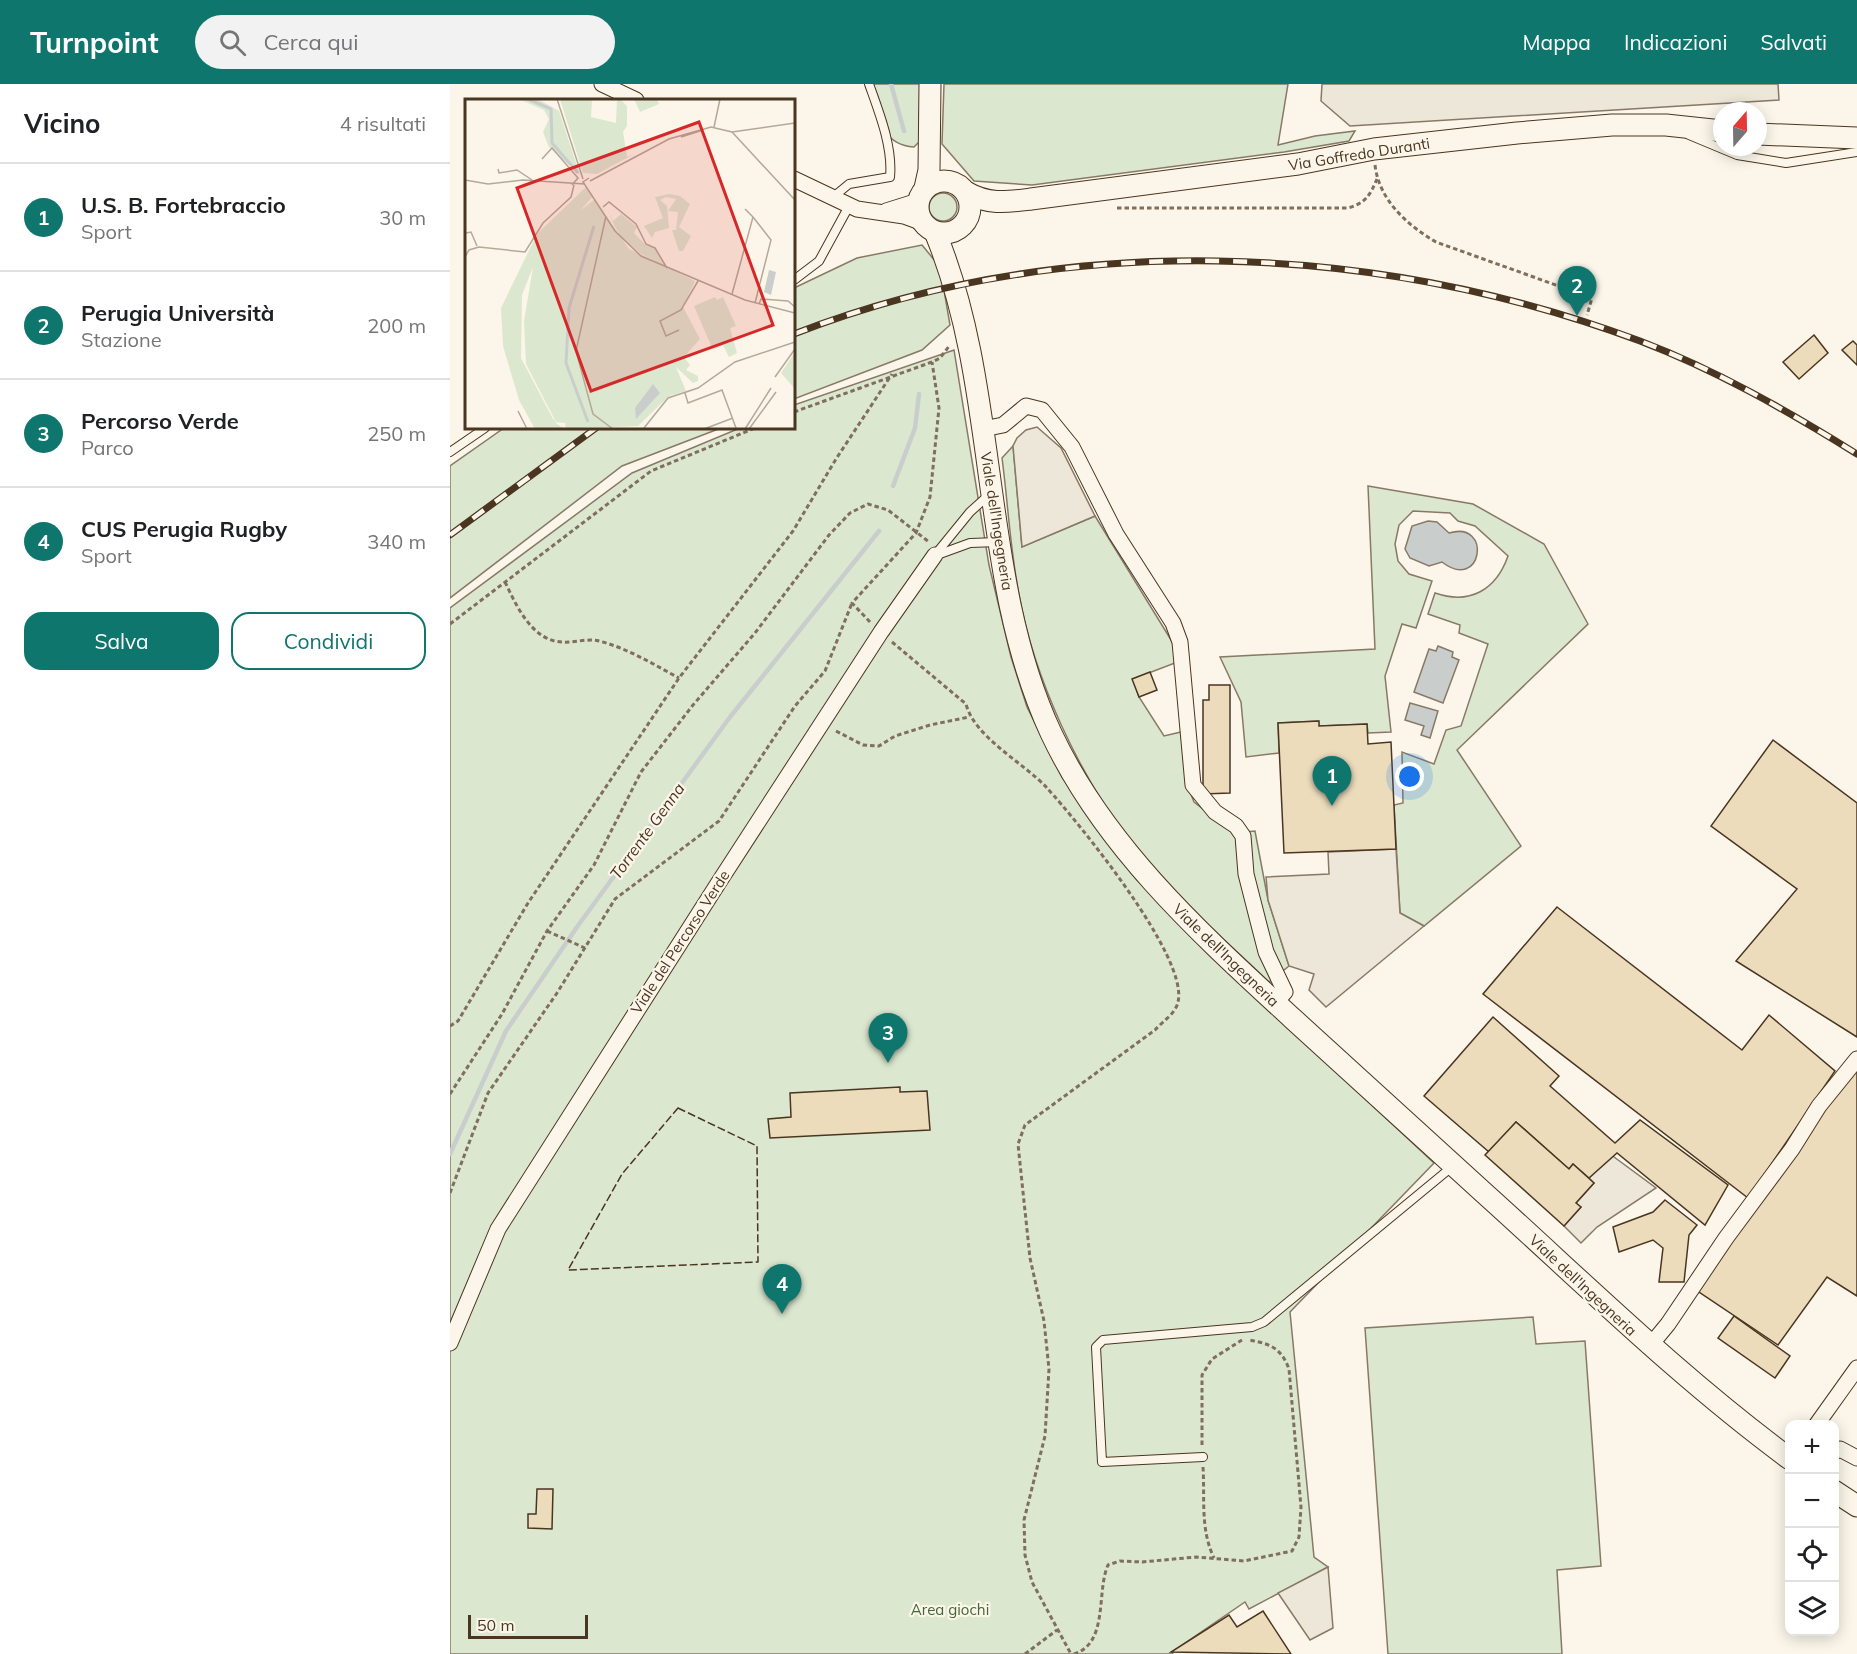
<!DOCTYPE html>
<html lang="it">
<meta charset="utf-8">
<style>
body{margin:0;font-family:Mulish,sans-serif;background:#f2f2f2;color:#202124}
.controls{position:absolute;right:18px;bottom:18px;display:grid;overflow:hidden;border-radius:12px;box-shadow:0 3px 15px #0003}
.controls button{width:54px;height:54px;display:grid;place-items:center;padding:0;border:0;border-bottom:2px solid #e0e0e0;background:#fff;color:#202124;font:30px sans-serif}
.compass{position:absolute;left:1263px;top:18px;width:54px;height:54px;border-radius:50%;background:#fff;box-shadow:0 3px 15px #0003;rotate:20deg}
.scale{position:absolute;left:18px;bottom:15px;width:120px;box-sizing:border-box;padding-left:6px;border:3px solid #4a3520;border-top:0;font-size:16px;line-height:21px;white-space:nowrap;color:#4a3520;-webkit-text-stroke:4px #fbf6e9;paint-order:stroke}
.you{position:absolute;left:960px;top:693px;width:21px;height:21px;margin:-15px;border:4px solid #fff;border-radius:50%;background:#1a73e8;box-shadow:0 0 0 9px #1a73e833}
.badge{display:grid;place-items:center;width:39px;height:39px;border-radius:50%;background:#0f766e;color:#fff;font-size:20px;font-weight:700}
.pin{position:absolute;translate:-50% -50px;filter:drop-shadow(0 2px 3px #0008)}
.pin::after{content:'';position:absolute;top:32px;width:21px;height:18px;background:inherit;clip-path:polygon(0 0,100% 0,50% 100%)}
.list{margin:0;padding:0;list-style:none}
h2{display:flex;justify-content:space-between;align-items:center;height:78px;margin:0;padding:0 24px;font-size:26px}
h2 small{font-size:20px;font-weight:400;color:#757577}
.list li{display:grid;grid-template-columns:39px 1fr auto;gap:18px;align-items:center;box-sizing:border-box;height:108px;padding:0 24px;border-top:2px solid #e0e0e0}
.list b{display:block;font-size:22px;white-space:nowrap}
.list p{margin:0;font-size:20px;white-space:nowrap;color:#757577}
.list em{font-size:20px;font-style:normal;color:#757577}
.actions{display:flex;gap:12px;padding:18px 24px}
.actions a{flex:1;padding:14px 0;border:2px solid #0f766e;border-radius:18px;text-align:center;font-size:21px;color:#0f766e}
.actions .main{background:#0f766e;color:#fff}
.icon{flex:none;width:33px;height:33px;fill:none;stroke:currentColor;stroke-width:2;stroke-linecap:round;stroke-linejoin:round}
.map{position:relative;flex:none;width:1407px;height:1570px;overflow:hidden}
header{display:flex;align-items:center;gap:36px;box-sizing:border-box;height:84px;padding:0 30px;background:#0f766e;color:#fff}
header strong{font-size:28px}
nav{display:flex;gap:33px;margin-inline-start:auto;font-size:21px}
.search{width:420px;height:54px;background:#f2f2f2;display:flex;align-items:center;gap:15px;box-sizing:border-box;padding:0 21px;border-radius:33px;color:#757577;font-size:22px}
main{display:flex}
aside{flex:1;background:#fff}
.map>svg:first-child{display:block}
</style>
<header>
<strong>Turnpoint</strong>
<div class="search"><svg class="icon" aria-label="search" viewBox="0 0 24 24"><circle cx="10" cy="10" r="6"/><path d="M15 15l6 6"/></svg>Cerca qui</div>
<nav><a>Mappa</a><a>Indicazioni</a><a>Salvati</a></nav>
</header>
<main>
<aside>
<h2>Vicino<small>4 risultati</small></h2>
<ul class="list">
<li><span class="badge">1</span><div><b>U.S. B. Fortebraccio</b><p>Sport</p></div><em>30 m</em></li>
<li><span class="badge">2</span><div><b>Perugia Università</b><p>Stazione</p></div><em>200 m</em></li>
<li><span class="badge">3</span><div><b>Percorso Verde</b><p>Parco</p></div><em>250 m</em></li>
<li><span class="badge">4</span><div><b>CUS Perugia Rugby</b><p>Sport</p></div><em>340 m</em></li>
</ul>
<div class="actions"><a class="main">Salva</a><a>Condividi</a></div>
</aside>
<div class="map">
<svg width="1407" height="1570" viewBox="0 0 1407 1570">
<rect width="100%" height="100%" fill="#fbf6e9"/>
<g fill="#dce7d0" stroke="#887966" stroke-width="1.5">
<path d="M419 0H470L469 58 464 63C429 61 427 27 419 0Z"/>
<path d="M494 0H838L828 61 865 52 905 47 899 57 834 68 582 101 524 97 492 60Z"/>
<circle cx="493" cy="123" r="14"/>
<path d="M472 161 490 183 500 241 472 266 344 315V204L407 174Z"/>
<path d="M504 266 539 481 561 573 577 623 612 693 686 795 768 878 984 1079 840 1228 864 1473 878 1483 799 1525 795 1518 722 1568 723 1570H0V524L182 389 290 344H344V321Z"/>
<path d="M54 344H271L172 382 0 514V382Z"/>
<path d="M563 362 572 463 645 432 726 564 725 579 683 595 689 613 714 652 731 648 737 700 744 718 784 749 805 747 818 816 839 882 819 898C773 853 721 811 682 760 629 691 584 595 569 510 560 465 558 419 552 374Z"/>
<path d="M918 402 1023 420 1094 460 1138 540 1007 666 1071 762 974 842 950 829 944 721 953 719 952 668 984 680 996 646 1011 642 1038 560 1009 549 1010 541 978 530 985 509C1020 521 1046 506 1058 472L1025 442 1008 437 1000 429 963 427 949 441 945 460 948 477 959 490 982 497 966 544 952 540 935 592 941 648 918 649 917 640 869 642 868 637 828 639 829 669 796 673 791 618 770 573 925 565Z"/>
<path d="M1083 1233 1086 1260 1135 1257 1151 1482 1107 1486 1112 1570H938L915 1244Z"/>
</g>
<g fill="#ede7d9" stroke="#887966" stroke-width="1.5">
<path d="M872 0H1328L1329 16 900 42 871 17Z"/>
<path d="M587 343 611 364 645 432 572 463 563 362 567 354 576 346Z"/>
<path d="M946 765 950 829 974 842 876 923 859 906 864 890 839 882 818 816 816 793 879 790 878 768Z"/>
<path d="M1160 1070 1206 1104 1147 1143 1131 1159 1114 1142 1131 1123 1126 1119 1144 1099 1139 1094Z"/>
<path d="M878 1483 883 1544 860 1556 828 1509Z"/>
</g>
<g fill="#c9cecd" stroke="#887966" stroke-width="1.5">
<path d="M978 437 987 438 999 449C1043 436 1032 509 992 478L979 482 960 474 955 465 962 442Z"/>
<path d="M988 562 1003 568 1002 573 1009 576 993 619 964 608 979 565 986 567Z"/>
<path d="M960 619 988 627 980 654 971 651 974 642 955 636Z"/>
</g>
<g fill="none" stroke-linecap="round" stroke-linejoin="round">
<g stroke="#c9cecd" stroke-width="4.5">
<path d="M441 0 454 47"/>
<path d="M443 402 465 344 469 310"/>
<path d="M0 1070 56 947 127 843 280 633 429 447"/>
</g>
</g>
<g fill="#ecdcbc" stroke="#4a3520" stroke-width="1.5">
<path d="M1364 251 1378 269 1349 295 1333 278Z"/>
<path d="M1403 257 1407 261V281L1392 266Z"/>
<path d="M700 588 707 606 689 613 682 595Z"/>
<path d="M759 601H780V709L753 710V616H759Z"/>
<path d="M869 637V642L917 640 918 660 941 658 946 765 834 769 828 639Z"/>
<path d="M1323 656 1407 719V953L1286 877 1347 805 1261 742Z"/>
<path d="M1107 823 1292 966 1319 931 1385 987 1298 1114 1033 910Z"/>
<path d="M1043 933 1109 992 1100 1002 1165 1059 1190 1036 1278 1101 1255 1141 1167 1069 1139 1094 1123 1080 1119 1085 1066 1038 1039 1068 974 1012Z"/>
<path d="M1407 978V1212L1377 1193 1328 1261 1246 1206Z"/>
<path d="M450 1003V1008L477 1007 480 1046 320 1054 318 1035 341 1033 340 1009Z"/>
<path d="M1066 1038 1119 1085 1123 1080 1144 1099 1126 1119 1131 1123 1114 1142 1035 1071Z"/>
<path d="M1215 1116 1247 1141 1239 1151 1234 1198H1209L1213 1164 1203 1156 1169 1168 1163 1143 1203 1128Z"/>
<path d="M1284 1232 1340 1272 1325 1294 1268 1254Z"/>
<path d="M87 1405H103L102 1445 78 1444V1430H86Z"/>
<path d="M813 1527 841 1570 721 1568 779 1531 787 1543Z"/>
</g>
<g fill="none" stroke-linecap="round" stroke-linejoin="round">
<defs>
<g id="lane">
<path d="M1239 51 1287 71 1336 79 1407 68"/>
<path d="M382 114 399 100 440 93C443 63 429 28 419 0"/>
<path d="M344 196 369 177 399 122"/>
<path d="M0 368 35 344"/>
<path d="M485 471 520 428 540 410"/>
<path d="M487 471 520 459 548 458"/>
<path d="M753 1373 652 1378 646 1263 653 1256 802 1243 814 1238 1003 1082"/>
</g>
<g id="street">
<path d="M152 0 186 16"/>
<path d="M344 95 407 125 454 132 473 139"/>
<path d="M436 127 468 117"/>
<path d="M533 345 553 341 576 322 592 326 622 363 666 450 723 539 730 558 743 701 765 728 786 742 793 752 796 790 808 837 816 868 835 908 825 919"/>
<path d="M0 1259 48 1145 269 798 431 548 485 471"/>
<path d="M1199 1263 1218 1240 1276 1154 1342 1065 1369 1022 1407 975"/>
<path d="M1367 1340 1407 1284"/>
<path d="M1384 1368 1390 1365 1407 1374"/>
</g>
<g id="secondary">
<path d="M1308 50 1407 54"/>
<circle cx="494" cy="123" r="26"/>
<path d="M475 104 479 86 480 0"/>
<path d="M516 108C538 121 557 118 581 115L848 80 924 65 1067 49 1162 41H1216L1272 47"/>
<path d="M485 148C551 307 528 492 601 649 655 764 751 850 842 934 906 992 969 1050 1033 1108 1134 1199 1230 1294 1340 1375"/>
<path d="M1384 1407 1407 1422"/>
</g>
</defs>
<use href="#lane" stroke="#4a3520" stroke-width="10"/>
<use href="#street" stroke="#4a3520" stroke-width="17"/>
<use href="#secondary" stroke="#4a3520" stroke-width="23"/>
<g stroke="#7f6f5c" stroke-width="3" stroke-dasharray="4.5 3" stroke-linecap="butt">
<path d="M925 81C929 116 957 141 986 158L1142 214 1137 231"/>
<path d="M667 124H898C916 119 920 111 927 95"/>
<path d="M344 328 482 278 490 274 500 261"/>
<path d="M55 498C66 521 82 557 112 558 124 559 138 554 149 557 177 564 203 580 229 594"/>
<path d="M420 538 402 519 466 449 480 413 489 324 482 278"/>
<path d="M0 540 201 387 305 344"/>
<path d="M442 558 516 620C524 653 574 679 597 704 628 738 739 873 728 918 726 929 712 938 705 946L575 1041 568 1060 573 1108 580 1174 594 1237 599 1285 595 1352 574 1436 575 1471 582 1498 621 1570"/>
<path d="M386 647 413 661 429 662 445 652 480 641 519 633"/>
<path d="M97 847 135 864"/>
<path d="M0 942 8 937 78 819 229 594 343 447 386 375 442 290"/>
<path d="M0 1010 52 930 97 847 144 781 191 688 243 621 305 549 379 451 400 429 418 420 438 426 479 458"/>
<path d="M0 1109 38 1009 107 909 165 815 269 737 345 622 375 587 402 519"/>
<path d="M752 1361V1291L762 1275 792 1256"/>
<path d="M753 1383C755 1414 750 1445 764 1474"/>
<path d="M575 1570 607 1546"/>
<path d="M624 1570C659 1559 646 1508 658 1481L670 1477 692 1478 746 1473 794 1477 842 1467 849 1453 851 1423 839 1285C831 1264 821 1260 799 1256"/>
</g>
<use href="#lane" stroke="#fbf6e9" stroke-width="8"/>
<use href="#street" stroke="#fbf6e9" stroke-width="15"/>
<use href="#secondary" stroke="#fbf6e9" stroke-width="21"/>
<defs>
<g id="rail">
<path d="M344 250C612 146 922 157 1190 257 1266 286 1338 327 1407 370"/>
<path d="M0 451 146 344"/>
</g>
</defs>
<use href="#rail" stroke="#4a3520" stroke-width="7"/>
<use href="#rail" stroke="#fbf6e9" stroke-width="4.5" stroke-dasharray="14" stroke-linecap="butt"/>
<path stroke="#4a3520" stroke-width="1.5" stroke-dasharray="8 3" stroke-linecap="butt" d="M228 1024 307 1062 308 1178 118 1186 172 1090Z"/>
</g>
<g text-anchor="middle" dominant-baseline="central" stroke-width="4.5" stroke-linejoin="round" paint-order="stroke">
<g font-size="15" fill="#4a3520" stroke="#fbf6e9">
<text transform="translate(909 70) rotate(-9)">Via Goffredo Duranti</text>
<text transform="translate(547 437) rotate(81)">Viale dell'Ingegneria</text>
<text transform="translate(230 858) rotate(-57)">Viale del Percorso Verde</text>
<text transform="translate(776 871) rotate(44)">Viale dell'Ingegneria</text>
<text transform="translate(1133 1201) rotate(43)">Viale dell'Ingegneria</text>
</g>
<g font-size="15" fill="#436837" stroke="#fbf6e9">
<text x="500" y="1525">Area giochi</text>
</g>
<g font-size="16" font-style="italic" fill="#4a3520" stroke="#fbf6e9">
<text transform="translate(197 747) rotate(-54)">Torrente Genna</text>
</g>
</g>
<g transform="translate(15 15)">
<rect width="330" height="330" fill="#fbf6e9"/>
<path d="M54 0H73L94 12 115 76 84 48 78 33 84 20 79 11ZM95 0H127L126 18 151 24 152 0H155L162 7V27L158 33 162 58 171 54 132 75 118 74ZM169 0H192L194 5 175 13ZM121 88 128 97 115 112 130 100 164 150 230 182 218 208 235 240 219 258 225 266 221 271 233 277V282L228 284 211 268 221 292 204 297 173 327 101 330 100 324 91 323 61 265 59 222 68 168 57 196 56 259 87 318 92 325 100 330H70L54 301 38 247 36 209 72 135ZM204 95 215 97 225 105 214 128 226 137 218 152H214L207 131H211L213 113 203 112 211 100 201 98 195 101 202 107 204 129 190 133 187 139 179 127 198 119 190 98ZM142 110 148 122 156 115 172 128 169 134 180 145 191 148 200 167 176 155 157 139 150 128ZM250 198 252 201 258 198 271 227 265 229 272 254 264 258 258 246 248 251 229 207ZM330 253V290L316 274Z" fill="#dce7d0"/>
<path d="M304 171 311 173 306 196 299 193ZM188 285 195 294 171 320 170 309Z" fill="#c9cecd"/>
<path fill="none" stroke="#c9cecd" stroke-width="3" d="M63 0 86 10 87 44 113 74M123 323 101 264 104 209 129 127"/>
<path fill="none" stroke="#b4a999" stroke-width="1.5" d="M92 0 118 80M249 28 255 0M267 33 330 24M216 38 238 31M77 60 87 49 113 79 107 86M33 70 34 74 52 71 67 81M124 79 118 83 150 132 176 157 280 201 330 214M0 81 23 85 58 81 120 85M125 82 204 40 246 28 267 33 330 101M138 108 144 103 171 125 181 145 190 149 202 169M141 117 111 252 128 315 148 330M288 118 306 141 290 204M1 134 6 133 12 147M0 158 4 151 14 148 60 153 78 124 106 98 109 86M267 195 288 118 280 110M294 205 296 200 323 202 330 208M214 231 201 237 195 222 216 211 233 182M310 278 330 250M220 294 223 304 257 291 271 329M53 312 62 330M179 329 203 299 233 289 270 263 330 243M239 330 268 319M280 330 306 289M284 330 311 293"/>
<path fill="#d62828" fill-opacity="0.15" stroke="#d62828" stroke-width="3" d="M234 23 308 226 126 292 52 89Z"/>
<rect width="330" height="330" fill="none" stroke="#4a3520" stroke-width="3"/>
</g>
</svg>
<div class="controls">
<button>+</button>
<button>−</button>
<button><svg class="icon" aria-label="locate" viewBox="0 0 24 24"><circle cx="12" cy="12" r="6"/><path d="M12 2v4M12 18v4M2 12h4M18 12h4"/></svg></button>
<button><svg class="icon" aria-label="layers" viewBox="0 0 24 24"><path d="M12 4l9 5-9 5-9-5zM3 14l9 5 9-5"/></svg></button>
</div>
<svg class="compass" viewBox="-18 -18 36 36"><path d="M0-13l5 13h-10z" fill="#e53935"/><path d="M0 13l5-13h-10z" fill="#757577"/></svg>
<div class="scale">50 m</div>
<div class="you"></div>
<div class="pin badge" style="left:882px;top:722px">1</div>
<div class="pin badge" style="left:1127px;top:232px">2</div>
<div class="pin badge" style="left:438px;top:979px">3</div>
<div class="pin badge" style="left:332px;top:1230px">4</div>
</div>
</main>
